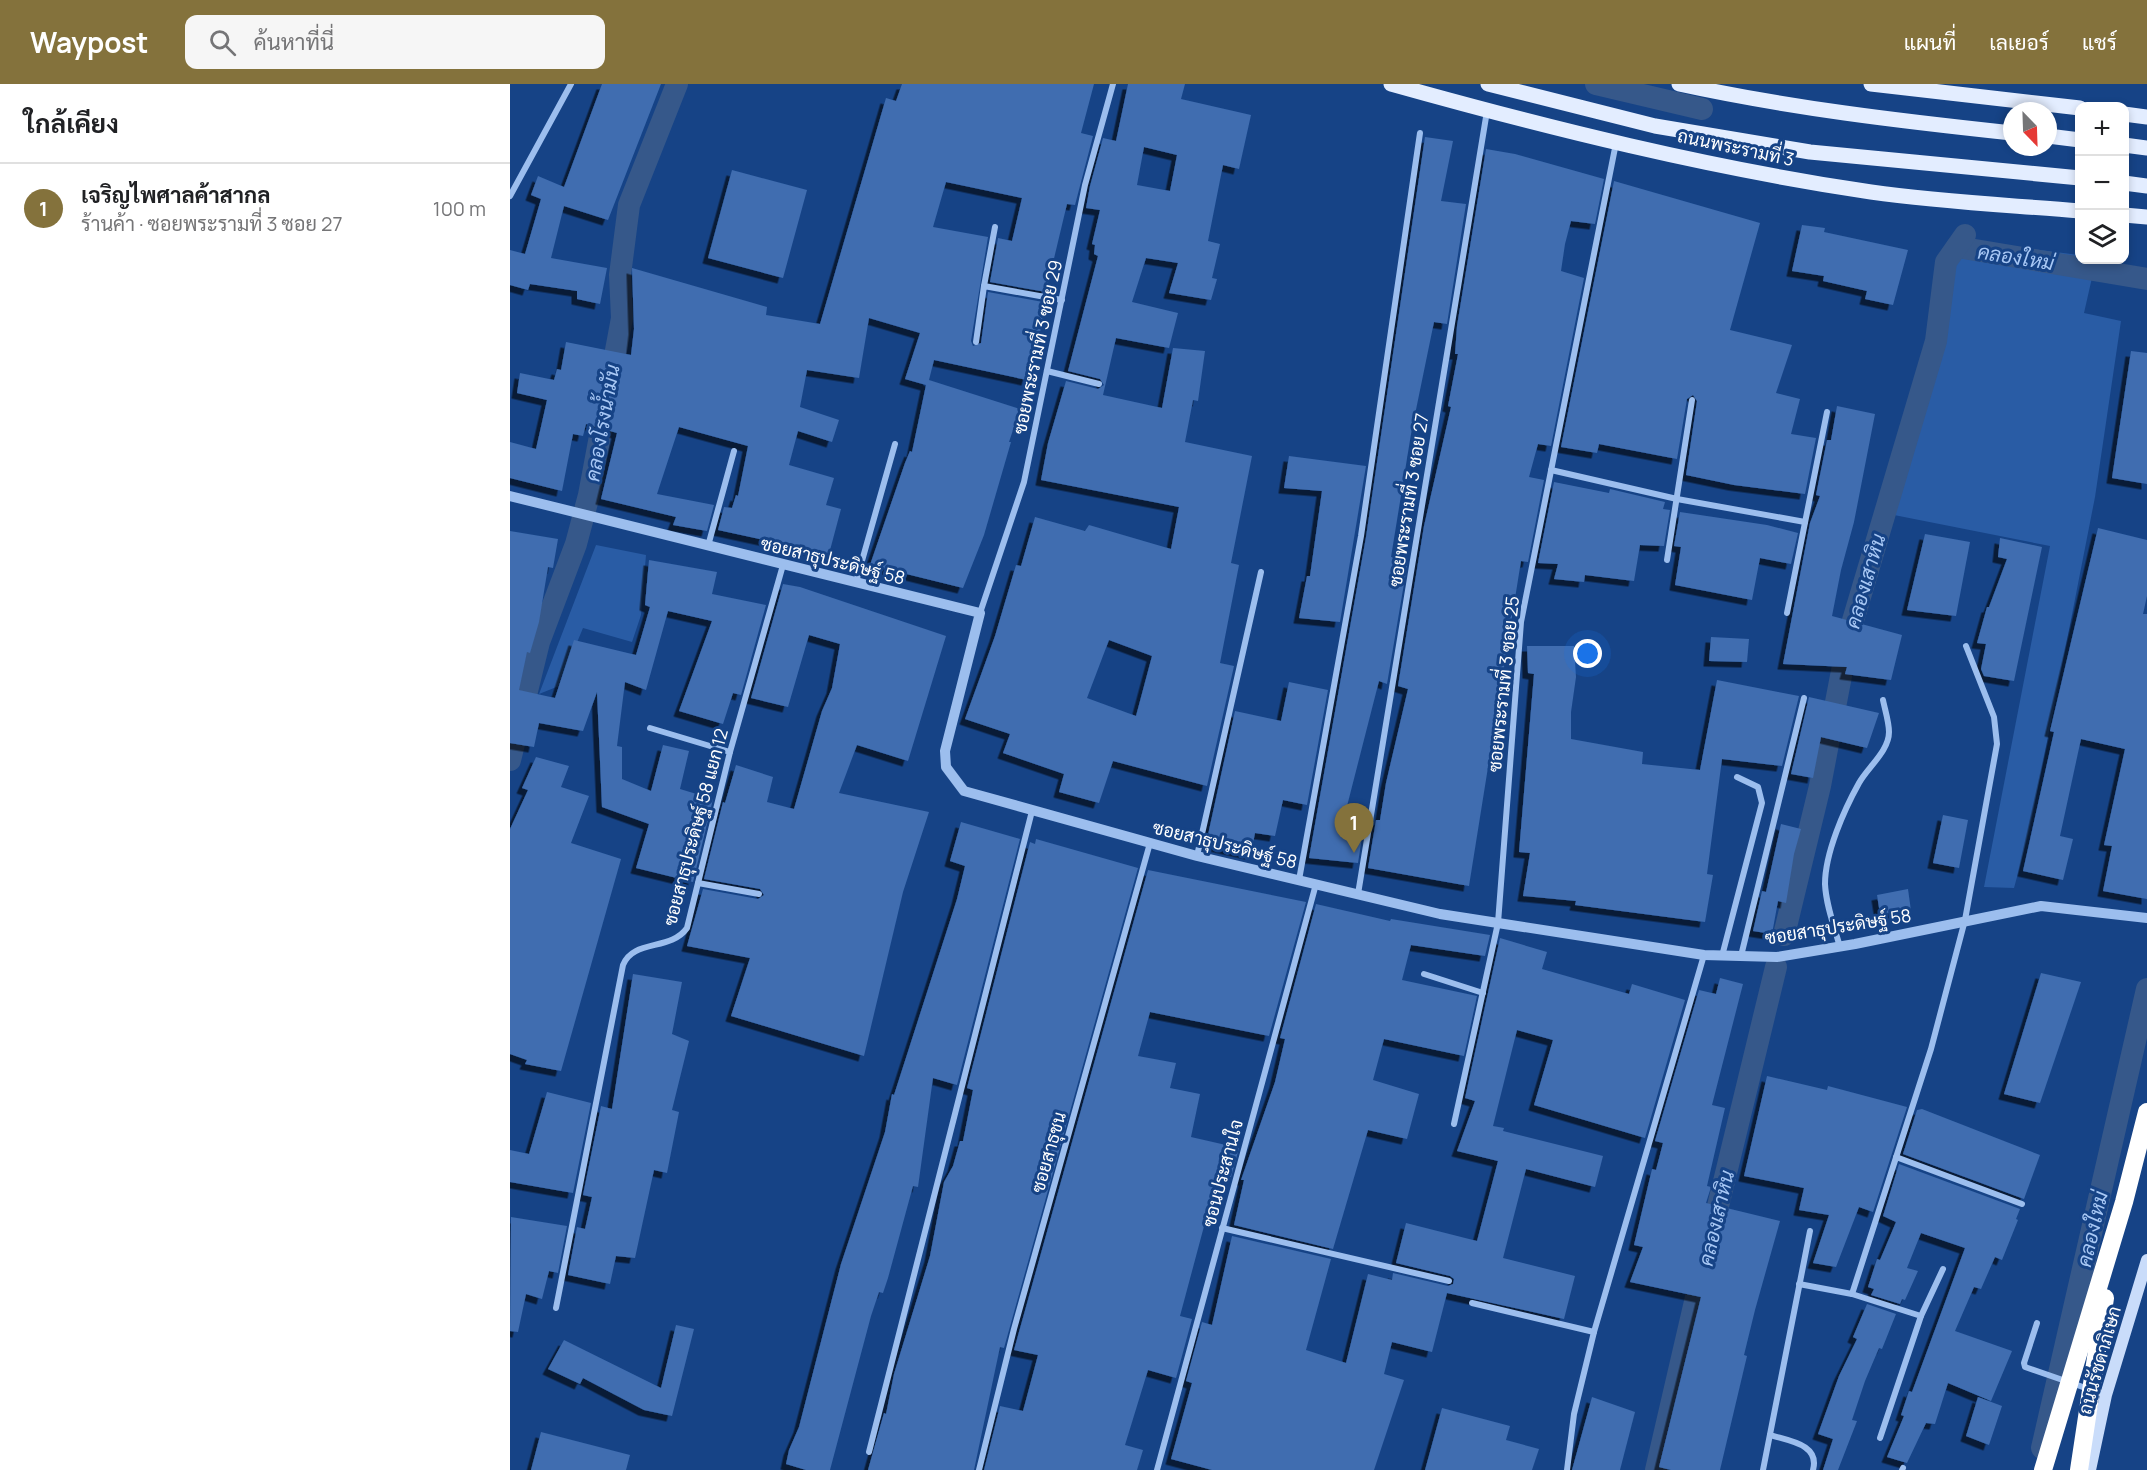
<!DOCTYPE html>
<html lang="th">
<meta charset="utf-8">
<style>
body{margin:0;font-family:Manrope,Sarabun,sans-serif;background:#f6f6f6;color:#202124}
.controls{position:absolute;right:18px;top:18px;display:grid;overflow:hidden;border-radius:12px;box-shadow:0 3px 9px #0003}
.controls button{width:54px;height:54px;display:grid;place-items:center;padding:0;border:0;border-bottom:2px solid #e0e0e0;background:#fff;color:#202124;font:30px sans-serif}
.compass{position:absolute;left:1493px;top:18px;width:54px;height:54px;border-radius:50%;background:#fff;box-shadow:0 3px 9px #0003;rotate:157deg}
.you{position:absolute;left:1078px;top:570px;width:21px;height:21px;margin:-15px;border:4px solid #fff;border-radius:50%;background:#1a73e8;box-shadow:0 0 0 9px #1a73e833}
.badge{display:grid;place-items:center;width:39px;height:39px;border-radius:50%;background:#84723c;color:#fff;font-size:20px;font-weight:700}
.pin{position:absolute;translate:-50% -50px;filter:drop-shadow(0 2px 3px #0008)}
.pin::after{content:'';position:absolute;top:32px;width:21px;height:18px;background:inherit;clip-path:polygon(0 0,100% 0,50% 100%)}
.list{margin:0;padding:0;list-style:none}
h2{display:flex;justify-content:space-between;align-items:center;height:78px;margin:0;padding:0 24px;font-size:26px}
h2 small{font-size:20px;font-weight:400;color:#757577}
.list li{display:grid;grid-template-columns:39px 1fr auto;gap:18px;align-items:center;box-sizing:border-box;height:90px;padding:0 24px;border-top:2px solid #e0e0e0}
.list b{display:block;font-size:22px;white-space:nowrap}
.list p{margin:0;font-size:20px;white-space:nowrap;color:#757577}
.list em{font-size:20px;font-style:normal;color:#757577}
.icon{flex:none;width:33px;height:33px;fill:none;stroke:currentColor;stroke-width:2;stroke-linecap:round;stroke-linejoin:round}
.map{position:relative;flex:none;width:1637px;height:1386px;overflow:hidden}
header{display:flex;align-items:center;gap:36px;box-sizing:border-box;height:84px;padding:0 30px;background:#84723c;color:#fff}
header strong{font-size:28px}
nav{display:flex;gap:33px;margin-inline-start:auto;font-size:21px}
.search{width:420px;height:54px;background:#f6f6f6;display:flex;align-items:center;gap:15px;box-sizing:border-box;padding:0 21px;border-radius:12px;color:#757577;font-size:22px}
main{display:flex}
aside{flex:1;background:#fff}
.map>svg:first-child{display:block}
</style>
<header>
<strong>Waypost</strong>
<div class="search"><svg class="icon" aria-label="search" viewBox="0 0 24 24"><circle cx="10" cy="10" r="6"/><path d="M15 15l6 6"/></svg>ค้นหาที่นี่</div>
<nav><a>แผนที่</a><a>เลเยอร์</a><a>แชร์</a></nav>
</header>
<main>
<aside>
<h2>ใกล้เคียง<small></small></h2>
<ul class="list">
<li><span class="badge">1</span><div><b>เจริญไพศาลค้าสากล</b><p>ร้านค้า · ซอยพระรามที่ 3 ซอย 27</p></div><em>100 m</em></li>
</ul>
</aside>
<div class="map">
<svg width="1637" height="1386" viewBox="0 0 1637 1386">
<defs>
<filter id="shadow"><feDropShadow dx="-5.5" dy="5.5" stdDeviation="0" flood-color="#0009"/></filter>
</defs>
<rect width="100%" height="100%" fill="#164386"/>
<g fill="#295ca5">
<path d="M1469 158 1569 171 1570 176H1586L1574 229 1611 237 1585 413 1520 745 1504 804 1474 803 1540 462 1384 431 1444 180Z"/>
<path d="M86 461 136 471 131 531 122 558 73 544 49 602 29 610Z"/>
</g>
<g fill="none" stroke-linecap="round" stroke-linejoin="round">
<g stroke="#36588a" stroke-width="22">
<path d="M1086 0 1192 25"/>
<path d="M1447 163 1637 195"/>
<path d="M0 676 29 558 66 460 79 411 112 234 110 191 119 121 167 0"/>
<path d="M1274 851 1310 702 1339 550 1426 257 1436 178 1455 151"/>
<path d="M1201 1151 1266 883"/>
<path d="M1532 1364 1637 905"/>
<path d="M1146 1386 1193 1183"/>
</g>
</g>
<g fill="#3f6db0" fill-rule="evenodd" filter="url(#shadow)">
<path d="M92 0H151L98 136 54 122 41 174 97 184 90 220 67 215V207L20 200 18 206 0 201V166L15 170 31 115 21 111 28 92 54 103Z"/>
<path d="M392 0H584L571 49 583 52 565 121 557 120 536 208 480 198 488 154 502 157 512 114 436 98 423 143 478 153 461 257 463 262 471 259 478 208 533 218 529 231 534 233 517 296 424 276 419 296 510 325 499 358H501L474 451 453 504 360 481 395 379 400 367 402 368 416 301 395 295 410 249 359 234 349 294 297 286 290 323 329 336 322 358 288 347 279 381 324 394 316 421 331 425 319 470 208 446 214 423 222 424 226 411 228 412 238 362 169 343 147 410 204 421 197 447 163 441 166 433 91 415 107 349 76 340 73 352 63 350 52 407 0 394V358L26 365 37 316 7 309 10 289 44 296 47 285 51 286 56 258 121 271 124 245 122 184 257 223 256 231 310 240 376 14 386 17Z"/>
<path d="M618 0H675L671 15 741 31 729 85 713 81 698 157 710 160 702 194 707 195 701 216 659 209 668 179 636 174 622 218 668 229 659 264 606 254 593 311 652 324 663 264 695 267 688 317 683 316 675 358 742 372 721 479 729 481 710 579 724 582 697 702 603 677 589 719 549 708 554 690 493 669 500 650 455 635 485 552 506 481 511 482 525 433 575 447 579 441 661 465 669 423 531 396 538 359 556 297 588 305 594 301 590 295 558 287 588 172 584 170 585 161 582 160 590 126 576 124 580 102 593 54 606 57ZM634 63 667 71 660 107 627 101ZM599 556 642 572 626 632 577 614Z"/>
<path d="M915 53 943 57 931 117 956 120 937 240 924 238 901 350 881 473 898 476 877 600 869 597 835 730 855 734 848 779 799 774 856 453Z"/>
<path d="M976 65 1005 70 1094 95 1085 140 1061 137 1055 160 1051 187 1074 194 1041 362 1028 360 1019 393 1034 396 1018 478 1011 477 959 802 858 784 866 736H870L876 699 898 605 888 602 914 442 941 323 938 322 948 270H945L947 242Z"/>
<path d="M222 86 297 106 273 194 198 174Z"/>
<path d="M1104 97 1250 139 1220 246 1282 261 1266 309 1290 315 1281 350 1306 354 1295 410 1224 401 1176 391 1187 317 1183 311 1177 315 1167 375 1089 360 1087 369 1051 363Z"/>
<path d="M1292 141 1315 144 1314 148 1398 166 1383 221 1355 215 1357 207 1313 197 1314 192 1282 187Z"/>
<path d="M1621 267 1637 269V400L1602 394Z"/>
<path d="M1327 322 1365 330 1344 438 1331 486 1322 532 1392 551 1381 596 1335 590 1337 583 1273 580 1300 439 1310 412 1306 411 1317 356H1321Z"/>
<path d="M779 372 856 382 830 538 789 534 797 492H800L812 407 774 404Z"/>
<path d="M1044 398 1099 409 1100 405 1155 418 1153 425 1160 426 1154 462 1130 461 1124 497 1075 491 1074 498 1044 495 1048 480 1028 479Z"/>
<path d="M1170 428 1257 441 1288 449 1281 480 1250 474 1242 516 1165 501 1171 463 1164 462Z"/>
<path d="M1588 444 1637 456V512L1633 530H1637V815L1593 807 1602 762 1594 761 1615 665 1571 655 1550 752 1563 755 1553 796 1513 787 1544 648 1540 647Z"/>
<path d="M0 447 48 455 43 484 38 483 29 538 20 569 17 568 9 606 45 614 64 556 126 571 140 523 135 521 139 476 207 488 202 510 256 521 231 611 223 609 213 640 169 627 202 537 158 527 136 606 115 598 107 662 112 663V695L141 707 153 661 179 667 170 705 203 715 183 798 126 784 139 740 92 723 87 608 73 647 29 639 24 663 0 659Z"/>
<path d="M1415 450 1460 458 1446 532 1397 526Z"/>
<path d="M1490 454 1532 463 1504 597 1474 592 1471 585 1476 560 1467 559 1477 523H1479L1497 475 1488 473Z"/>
<path d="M273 500 290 503 436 552 398 677 347 661 329 709 419 728 393 808 354 972 221 932 240 874 177 862 193 805 248 815 254 811 250 805 194 795 213 718 215 719 226 681 263 693 257 718 284 725 312 627 322 604 330 560 299 551 278 623 241 614Z"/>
<path d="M1201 553 1239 555 1237 578 1199 577Z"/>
<path d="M1017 562H1064L1066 593 1061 628V655L1133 668 1132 680 1190 686 1207 596 1289 612 1272 682 1212 675 1197 790 1203 791 1195 838 1065 821 1066 817 1013 812 1020 769 1009 768 1024 590 1018 589Z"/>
<path d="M779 598 818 606 797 721 773 716 765 752 745 749 741 770 696 760 725 627 771 637Z"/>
<path d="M1299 613 1369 629 1357 664 1311 653 1303 694 1281 690Z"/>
<path d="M26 673 59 682 51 703 79 712 61 759 111 775 51 987 15 980 17 976 0 970V745L18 706 12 704Z"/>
<path d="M1433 731 1458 736 1449 784 1423 779Z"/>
<path d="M451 738 510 755 447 1001 423 994 408 1103 403 1102 378 1194 373 1209 369 1208 361 1232 320 1386H296L276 1380 279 1366 289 1343 331 1180 375 1048 382 1010 384 1011 447 815 455 782 440 777Z"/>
<path d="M1271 740 1291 745 1284 770 1276 819 1268 817 1262 850 1243 847 1252 807 1256 808Z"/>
<path d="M526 755 628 784 494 1264 490 1263 464 1386H358L374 1329 376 1330 384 1290 420 1172 434 1098 443 1082 450 1057H453L463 1006 457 1004 520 758 525 760Z"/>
<path d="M638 786 796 818 759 952 640 928 628 972 666 979 660 1004 690 1010 681 1053 729 1064 721 1093 708 1090 670 1232 682 1235 666 1294 638 1286 615 1361 633 1366 627 1386H474L490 1322 513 1327 528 1271 504 1266Z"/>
<path d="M1398 805 1401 827 1370 830 1367 811Z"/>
<path d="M806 820 880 837 881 835 980 851 975 872 901 861 892 896 967 912 954 972 874 955 863 996 909 1010 897 1055 858 1046 823 1165 724 1141 734 1096H731L765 998 775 955 770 954Z"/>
<path d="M990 854 1037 868 1032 885 1119 910 1122 900 1175 916 1135 1054 1024 1021 1043 956 1007 946 983 1042 994 1044 993 1047 1093 1072 1085 1103 1016 1085 993 1174 1065 1192 1054 1235 937 1209 922 1268 882 1258 874 1290 894 1296 864 1386H702L661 1375 682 1299 676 1297 692 1238 702 1241 722 1152 821 1175 796 1266 836 1279 858 1190 882 1196 883 1189 938 1202 943 1200 944 1195 940 1192 886 1179 896 1139 967 1157 988 1077 947 1067 965 1017 955 1014Z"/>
<path d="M1531 889 1571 898 1530 1019 1494 1010Z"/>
<path d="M123 890 172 898 162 950 179 957 162 1026 169 1028 157 1089 144 1086 125 1174 106 1172 100 1200 58 1191 67 1143 75 1145 82 1113 73 1111 91 1022 102 1025Z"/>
<path d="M1210 894 1233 900 1202 1021 1215 1024 1197 1102 1201 1103 1196 1119 1270 1137 1245 1226 1234 1271 1237 1272 1210 1386H1161L1149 1383 1191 1213 1120 1198 1133 1163 1124 1161 1142 1085 1146 1086 1153 1059 1145 1057 1189 906 1206 910Z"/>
<path d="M1257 992 1317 1006 1318 1002 1397 1023 1363 1128 1349 1123 1326 1183 1303 1179 1319 1131 1289 1126 1294 1104 1234 1092Z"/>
<path d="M37 1008 81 1019 63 1109 0 1098V1066L19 1070Z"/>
<path d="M1412 1025 1530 1071 1514 1115 1393 1070 1407 1026Z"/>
<path d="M1389 1080 1510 1125 1506 1135 1508 1136 1492 1176 1485 1173 1471 1205 1464 1203 1445 1247 1502 1267 1481 1317 1438 1299 1425 1340 1416 1339 1397 1379 1377 1373 1394 1332 1391 1331 1399 1307 1402 1308 1455 1164 1411 1149 1397 1184 1408 1187 1395 1216 1392 1215 1390 1220 1361 1211 1364 1205 1358 1203 1367 1175 1370 1176 1386 1138 1373 1132Z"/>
<path d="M1 1133 57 1142 48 1189 39 1187 32 1215 16 1210 8 1248 0 1247Z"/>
<path d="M1357 1220 1386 1230 1372 1265 1369 1264 1355 1297 1342 1336 1347 1337 1328 1386H1313L1323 1355 1308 1350 1329 1292 1347 1255 1343 1253Z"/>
<path d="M166 1241 184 1245 162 1332 134 1326 73 1294 70 1300 38 1285 54 1256 151 1304Z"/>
<path d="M1082 1313 1125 1328 1110 1386H1062Z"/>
<path d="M1468 1313 1492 1322 1479 1361 1456 1352Z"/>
<path d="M932 1324 1000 1342 996 1356 1029 1365 1022 1386H915Z"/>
<path d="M31 1348 120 1371 116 1386H21Z"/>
</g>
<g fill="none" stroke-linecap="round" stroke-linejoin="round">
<g stroke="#9cbeee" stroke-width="6">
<path d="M0 112 61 0"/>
<path d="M474 202 485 143"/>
<path d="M466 258 474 202 552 216"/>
<path d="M537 287 589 300"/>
<path d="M1041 386 1167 415 1295 438"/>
<path d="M198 462 224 367"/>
<path d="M1157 476 1182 316"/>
<path d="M346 498 385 360"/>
<path d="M470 529 514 398 575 101 603 0"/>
<path d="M1277 529 1317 328"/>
<path d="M140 644 220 668"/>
<path d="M687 772 751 488"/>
<path d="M789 796 851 452 910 49"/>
<path d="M188 799 249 810"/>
<path d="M848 810 977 27"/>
<path d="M1330 863C1324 842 1316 821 1315 800 1315 769 1334 726 1349 699 1358 683 1379 667 1379 648 1379 638 1375 626 1373 616"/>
<path d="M1212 872 1252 719 1248 703 1227 693"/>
<path d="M1231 872 1294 614"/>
<path d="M914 890 973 909"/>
<path d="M944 1040 988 839 1011 538 1106 59"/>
<path d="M1386 1073 1512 1120"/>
<path d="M712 1144 939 1197"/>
<path d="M1289 1200 1342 1210"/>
<path d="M962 1219 1084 1248"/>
<path d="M46 1224 113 881C123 855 161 867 177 844L220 668 273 481"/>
<path d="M1411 1232 1433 1185"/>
<path d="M1527 1239 1514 1279 1515 1283 1596 1311"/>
<path d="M1260 1351C1279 1357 1310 1360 1303 1386"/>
<path d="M1370 1354 1411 1232 1342 1210 1421 965 1455 836 1487 660 1484 633 1456 562"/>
<path d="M359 1368 522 727"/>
<path d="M469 1386 504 1245 640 759"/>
<path d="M647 1386 806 800"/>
<path d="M1057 1386 1064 1330 1084 1248 1194 871"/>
<path d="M1253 1386 1300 1147"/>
<path d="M1392 1386 1393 1384"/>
</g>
<path stroke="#9cbeee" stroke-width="10" d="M0 412 470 529 435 667 436 683 454 707 687 772 930 830 1194 871 1267 873 1345 860 1531 822 1637 834"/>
<path stroke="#c9dcfa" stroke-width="12" d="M1580 1386 1596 1311 1637 1176"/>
<g stroke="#e3edff" stroke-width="15">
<path d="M881 0C1038 44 1199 84 1361 108 1430 118 1500 121 1570 127"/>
<path d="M978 0 1145 42 1300 68 1570 94"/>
<path d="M1169 0C1279 24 1390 37 1502 49"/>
<path d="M1361 0 1570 24"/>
<path d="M1614 30 1637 33"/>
<path d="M1538 52 1570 56"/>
<path d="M1614 61 1637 64"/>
<path d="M1614 99 1637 102"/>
<path d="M1614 131 1637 133"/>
</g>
<g stroke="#fff" stroke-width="18">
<path d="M1533 1386 1614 1118 1637 1028"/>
<path d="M1569 1386 1595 1214"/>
</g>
</g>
<g text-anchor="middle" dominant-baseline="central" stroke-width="6" stroke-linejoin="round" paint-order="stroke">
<g font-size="18" fill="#fff" stroke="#164386">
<text transform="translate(1226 63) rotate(12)">ถนนพระรามที่ 3</text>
<text transform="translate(527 263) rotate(-78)">ซอยพระรามที่ 3 ซอย 29</text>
<text transform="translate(898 416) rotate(-81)">ซอยพระรามที่ 3 ซอย 27</text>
<text transform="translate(323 476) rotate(14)">ซอยสาธุประดิษฐ์ 58</text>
<text transform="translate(993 600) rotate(-84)">ซอยพระรามที่ 3 ซอย 25</text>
<text transform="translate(185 743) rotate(-75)">ซอยสาธุประดิษฐ์ 58 แยก 12</text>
<text transform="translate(715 760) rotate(14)">ซอยสาธุประดิษฐ์ 58</text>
<text transform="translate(1328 842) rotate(-9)">ซอยสาธุประดิษฐ์ 58</text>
<text transform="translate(538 1068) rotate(-74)">ซอยสาธุชน</text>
<text transform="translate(712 1089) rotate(-75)">ซอนประสานใจ</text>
<text transform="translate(1589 1276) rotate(-74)">ถนนรัชดาภิเษก</text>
</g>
<g font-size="20" font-style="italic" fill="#a8c8f5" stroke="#164386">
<text transform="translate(1506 173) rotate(9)">คลองใหม่</text>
<text transform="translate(92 339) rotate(-80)">คลองโรงน้ำมัน</text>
<text transform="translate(1355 497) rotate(-74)">คลองเสาหิน</text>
<text transform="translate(1206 1134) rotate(-77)">คลองเสาหิน</text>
<text transform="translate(1582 1145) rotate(-77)">คลองใหม่</text>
</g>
</g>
</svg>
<div class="controls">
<button>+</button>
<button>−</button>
<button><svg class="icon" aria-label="layers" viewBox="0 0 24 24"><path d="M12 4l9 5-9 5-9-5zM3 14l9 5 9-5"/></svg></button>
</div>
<svg class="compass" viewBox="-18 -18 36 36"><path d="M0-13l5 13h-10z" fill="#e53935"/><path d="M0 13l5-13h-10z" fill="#757577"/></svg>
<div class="you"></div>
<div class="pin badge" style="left:844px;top:769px">1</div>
</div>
</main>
